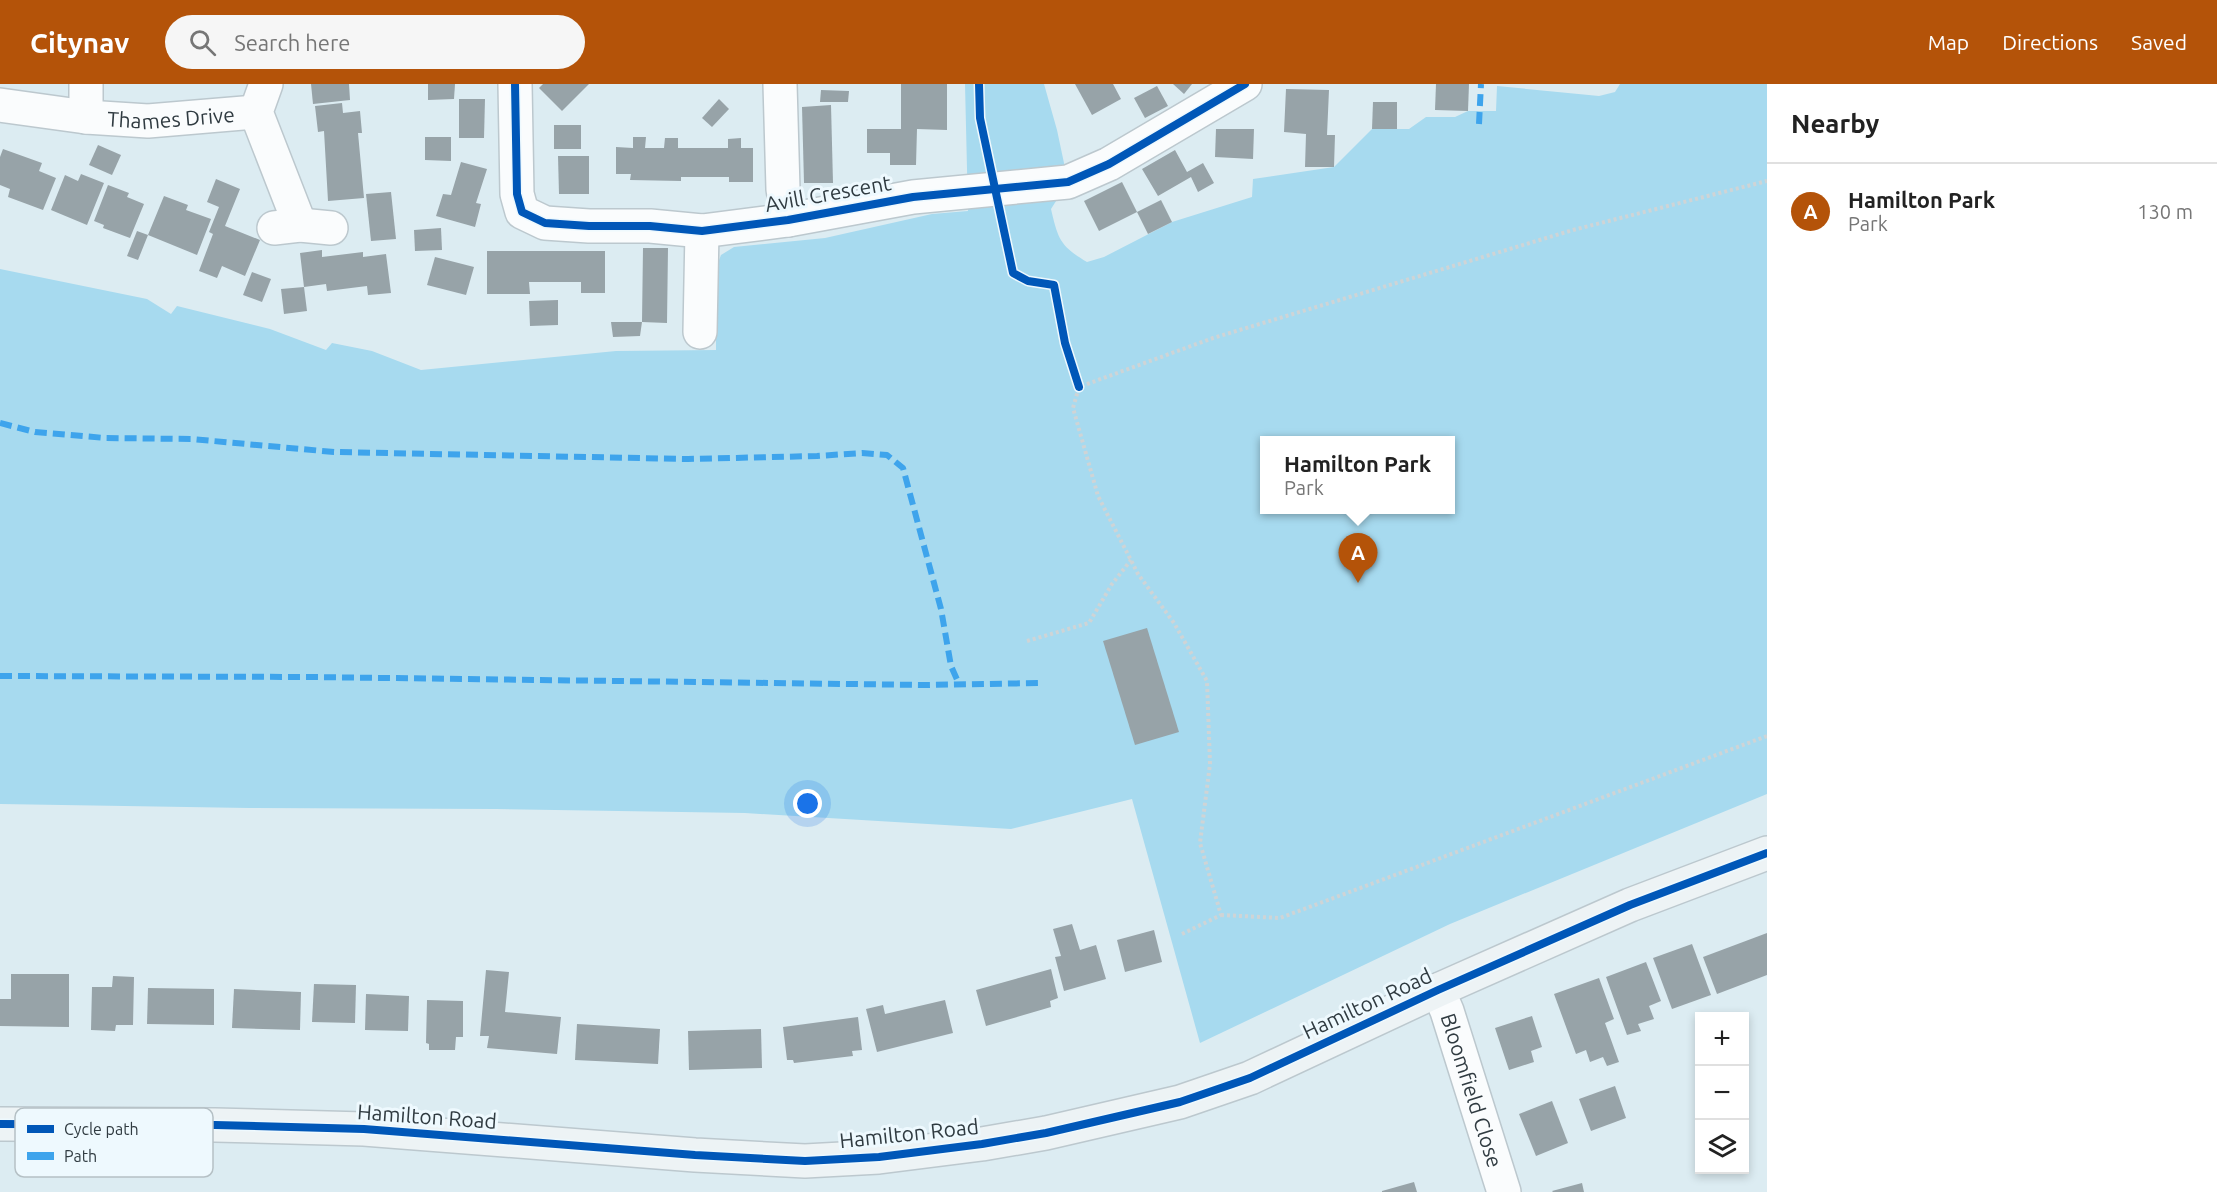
<!DOCTYPE html>
<meta charset="utf-8">
<style>
body{margin:0;font-family:Ubuntu,sans-serif;background:#f6f6f6;color:#222}
.controls{position:absolute;right:18px;bottom:18px;display:grid;overflow:hidden;border-radius:0px;box-shadow:0 3px 9px #0003}
.controls button{width:54px;height:54px;display:grid;place-items:center;padding:0;border:0;border-bottom:2px solid #e0e0e0;background:#fff;color:#222;font:30px sans-serif}
.you{position:absolute;left:808px;top:720px;width:21px;height:21px;margin:-15px;border:4px solid #fff;border-radius:50%;background:#1a73e8;box-shadow:0 0 0 9px #1a73e833}
.badge{display:grid;place-items:center;width:39px;height:39px;border-radius:50%;background:#b45309;color:#fff;font-size:20px;font-weight:700}
.pin{position:absolute;translate:-50% -50px;filter:drop-shadow(0 2px 3px #0008)}
.pin::after{content:'';position:absolute;top:32px;width:21px;height:18px;background:inherit;clip-path:polygon(0 0,100% 0,50% 100%)}
.popup{position:absolute;left:1260px;top:352px;width:195px;height:78px;box-sizing:border-box;display:grid;place-content:center;border-radius:0px;background:#fff;filter:drop-shadow(0 2px 4px #0005);font-size:20px;white-space:nowrap;color:#767676}
.popup b{font-size:22px;color:#222}
.popup::after{content:'';position:absolute;left:50%;top:100%;margin-left:-12px;border:12px solid transparent;border-top-color:#fff}
.list{margin:0;padding:0;list-style:none}
h2{display:flex;justify-content:space-between;align-items:center;height:78px;margin:0;padding:0 24px;font-size:26px}
h2 small{font-size:20px;font-weight:400;color:#767676}
.list li{display:grid;grid-template-columns:39px 1fr auto;gap:18px;align-items:center;box-sizing:border-box;height:96px;padding:0 24px;border-top:2px solid #e0e0e0}
.list b{display:block;font-size:22px;white-space:nowrap}
.list p{margin:0;font-size:20px;white-space:nowrap;color:#767676}
.list em{font-size:20px;font-style:normal;color:#767676}
.icon{flex:none;width:33px;height:33px;fill:none;stroke:currentColor;stroke-width:2;stroke-linecap:round;stroke-linejoin:round}
.map{position:relative;flex:none;width:1767px;height:1108px;overflow:hidden}
header{display:flex;align-items:center;gap:36px;box-sizing:border-box;height:84px;padding:0 30px;background:#b45309;color:#fff}
header strong{font-size:28px}
nav{display:flex;gap:33px;margin-inline-start:auto;font-size:21px}
.search{width:420px;height:54px;background:#f6f6f6;display:flex;align-items:center;gap:15px;box-sizing:border-box;padding:0 21px;border-radius:33px;color:#767676;font-size:22px}
main{display:flex}
aside{flex:1;background:#fff}
.map>svg:first-child{display:block}
</style>
<header>
<strong>Citynav</strong>
<div class="search"><svg class="icon" aria-label="search" viewBox="0 0 24 24"><circle cx="10" cy="10" r="6"/><path d="M15 15l6 6"/></svg>Search here</div>
<nav><a>Map</a><a>Directions</a><a>Saved</a></nav>
</header>
<main>
<div class="map">
<svg width="1767" height="1108" viewBox="0 0 1767 1108">
<rect width="100%" height="100%" fill="#dcecf2"/>
<path fill="#a7daef" fill-rule="evenodd" d="M965 0H1044L1057 46 1068 98 1051 125C1058 155 1060 162 1087 178L1104 173 1172 138 1252 113 1253 95 1334 83 1372 45H1409L1426 33H1455L1468 27H1496L1497 2 1599 12 1615 8 1620 0H1767V710L1450 840 1200 959 1132 715 1011 745 745 729 496 725 249 724 0 720V185L147 215 171 230 177 222 270 245 326 266 332 259 372 267 421 286 616 267 716 266V184L721 171 734 163 825 154 932 130 968 127ZM1265 356H1451V426H1265Z"/>
<g fill="#97a3a8">
<path d="M311 0H349L350 16 313 20Z"/>
<path d="M428 0H455L454 15 428 16Z"/>
<path d="M543 0H589L562 27 539 4Z"/>
<path d="M901 0H947V46L917 45 916 81H890V69H867V45H901Z"/>
<path d="M1075 0H1113L1121 15 1092 31Z"/>
<path d="M1173 0H1192L1184 10Z"/>
<path d="M1436 0H1469L1468 27 1435 26Z"/>
<path d="M1157 2 1168 22 1145 34 1134 14Z"/>
<path d="M1286 5 1329 6 1327 51H1335L1334 83H1305L1306 50 1284 48Z"/>
<path d="M821 6 849 7 848 18H820Z"/>
<path d="M459 15H485L484 54H459Z"/>
<path d="M719 15 729 25 712 43 702 34Z"/>
<path d="M1373 18H1397V45H1372Z"/>
<path d="M342 19 343 29 360 27 362 49H358L364 114 328 117 324 47 318 48 315 22Z"/>
<path d="M831 21 833 99H804L802 23Z"/>
<rect x="554" y="41" width="27" height="24"/>
<path d="M1216 45H1254L1253 75 1215 73Z"/>
<path d="M425 53H451V77L425 76Z"/>
<path d="M633 53H646L645 64H664L665 54H678V64H728V55L741 54V64H753V98H729V93H681V97L630 96 631 90H616V63L633 64Z"/>
<path d="M98 61 121 71 112 91 89 81Z"/>
<path d="M3 65 42 79 39 87 56 94 43 126 8 113 10 105 0 101V73Z"/>
<path d="M1175 66 1187 88 1203 79 1214 99 1198 108 1191 93 1158 112 1142 85Z"/>
<path d="M558 72H589V110H559Z"/>
<path d="M461 78 487 85 476 119 481 120 475 143 436 132 443 110 451 111Z"/>
<path d="M81 90 104 99 87 141 51 126 65 91 78 97Z"/>
<path d="M216 95 240 105 225 142 260 156 245 192 222 182 217 194 199 187 213 150 209 148 219 123 207 118Z"/>
<path d="M1122 98 1137 128 1099 147 1084 117Z"/>
<path d="M108 101 129 109 127 113 144 120 130 154 103 144 104 141 94 137Z"/>
<path d="M391 108 396 155 371 157 366 110Z"/>
<path d="M164 112 188 121 186 126 211 135 197 171 148 151 138 176 127 172 137 147 148 151Z"/>
<path d="M1161 116 1172 138 1148 150 1137 128Z"/>
<path d="M441 144 442 166 415 167 414 146Z"/>
<path d="M643 164H668L667 239 642 238 640 252 613 253 611 238H642Z"/>
<path d="M322 166V173L363 168V173L386 170 391 209 368 211 367 202 327 207 326 200 304 203 300 169Z"/>
<path d="M487 167H605V209H581V198H529L530 210H487Z"/>
<path d="M435 173 474 183 466 211 427 201Z"/>
<path d="M252 188 271 195 262 218 243 211Z"/>
<path d="M304 203 307 227 284 230 281 205Z"/>
<path d="M558 216V241L530 242 529 217Z"/>
<path d="M1147 544 1179 648 1135 661 1103 557Z"/>
<path d="M1072 840 1080 866 1096 861 1106 895 1064 907 1055 873 1061 872 1053 845Z"/>
<path d="M1154 846 1162 878 1125 888 1117 856Z"/>
<path d="M1767 849V891L1717 910 1703 873Z"/>
<path d="M1692 860 1711 911 1672 925 1653 874Z"/>
<path d="M1646 878 1661 917 1649 922 1654 935 1638 940 1641 947 1627 951 1606 893Z"/>
<path d="M1051 885 1058 914 1050 917 1051 923 986 942 976 906Z"/>
<path d="M486 886 509 888 505 928 561 933 557 970 487 964 489 952H480Z"/>
<path d="M11 890H69V943L0 942V915H11Z"/>
<path d="M113 892 134 893 133 941H116L115 947 91 946 92 903H112Z"/>
<path d="M1599 894 1614 935 1605 939 1619 978 1607 982 1603 973 1590 978 1586 966 1576 970 1554 910Z"/>
<path d="M314 900 356 901 355 939 312 938Z"/>
<path d="M148 904 214 905V941L147 940Z"/>
<path d="M234 905 301 908 300 946 232 944Z"/>
<path d="M366 910 409 912 408 947 365 946Z"/>
<path d="M427 916 463 917V953H456L455 966H429V960L426 959Z"/>
<path d="M945 916 953 949 877 968 866 925 883 921 885 930Z"/>
<path d="M1532 932 1542 963 1531 967 1534 978 1509 986 1495 944Z"/>
<path d="M858 933 862 966 852 967 853 972 794 979 793 976H787L783 943Z"/>
<path d="M577 940 660 945 658 980 575 976Z"/>
<path d="M761 945 762 984 689 986 688 947Z"/>
<path d="M1615 1002 1626 1034 1591 1047 1579 1015Z"/>
<path d="M1552 1017 1568 1059 1536 1072 1519 1030Z"/>
<path d="M1414 1098 1417 1108H1382V1107Z"/>
<path d="M1582 1099 1584 1108H1553L1552 1107Z"/>
</g>
<g fill="none" stroke-linecap="round" stroke-linejoin="round">
<defs>
<g id="street">
<path d="M86 0V33"/>
<path d="M266 0 256 28 300 141"/>
<path d="M515 0 517 110 522 128 545 139 589 142H650L702 147 788 136 913 113 1068 98 1109 80 1245 0"/>
<path d="M780 0 783 105 788 136"/>
<path id="s1" d="M0 21 86 33 148 37 256 28"/>
<path d="M274 144 300 141 331 144"/>
<path d="M700 248 702 147"/>
<path id="s2" d="M1438 906 1447 927 1504 1108"/>
</g>
<path id="secondary" d="M0 1040 215 1041 364 1045 695 1071 805 1077 879 1073 982 1060 1046 1049 1180 1018 1250 994 1438 906 1630 821 1767 769"/>
</defs>
<use href="#street" stroke="#bcc8ce" stroke-width="36"/>
<use href="#secondary" stroke="#bcc8ce" stroke-width="36"/>
<g stroke="#cfd4d6" stroke-width="4" stroke-dasharray="3 3" stroke-linecap="butt">
<path d="M1027 557 1089 539 1112 500 1131 476"/>
<path d="M1221 831 1280 834 1767 652"/>
<path d="M1182 850 1221 831 1200 759 1210 680 1207 597 1174 539 1138 490 1098 412 1073 324 1079 303 1213 254 1573 146 1767 97"/>
</g>
<use href="#street" stroke="#fafcfd" stroke-width="33"/>
<use href="#secondary" stroke="#edf3f5" stroke-width="33"/>
<g stroke="#3ea4ec" stroke-width="6" stroke-dasharray="12 6" stroke-linecap="butt">
<path d="M1479 40 1481 0"/>
<path d="M0 339 35 348 105 354 191 355 334 368 688 375 817 372 862 369 887 371 903 384 941 525 951 582 959 600"/>
<path d="M0 592 310 593 926 601 1041 599"/>
</g>
<defs>
<g id="cycleway">
<path d="M515 0 517 110 522 128 545 139 589 142H650L702 147 788 136 913 113 1068 98 1109 80 1245 0"/>
<path d="M979 0 980 34 1013 189 1028 197 1054 201 1065 259 1079 303"/>
<path d="M0 1040 215 1041 364 1045 695 1071 805 1077 879 1073 982 1060 1046 1049 1180 1018 1250 994 1438 906 1630 821 1767 769"/>
</g>
</defs>
<use href="#cycleway" stroke="#eef9fe" stroke-width="11"/>
<use href="#cycleway" stroke="#0057b8" stroke-width="8"/>
</g>
<g text-anchor="middle" dominant-baseline="central" stroke-width="6" stroke-linejoin="round" paint-order="stroke">
<g font-size="21" fill="#303b41" stroke="#eef9fe">
<text stroke="none"><textPath href="#s1" startOffset="172">Thames Drive</textPath></text>
<text transform="translate(828 109) rotate(-10)">Avill Crescent</text>
<text transform="translate(1367 919) rotate(-25)">Hamilton Road</text>
<text stroke="none"><textPath href="#s2" startOffset="106">Bloomfield Close</textPath></text>
<text transform="translate(427 1032) rotate(4)">Hamilton Road</text>
<text transform="translate(909 1049) rotate(-6)">Hamilton Road</text>
</g>
</g>
<rect x="15" y="1024" width="198" height="69" rx="9" fill="#eef9fe" stroke="#b5c0c5" stroke-width="1.5"/>
<rect x="27" y="1041" width="27" height="8" fill="#0057b8"/>
<rect x="27" y="1068" width="27" height="8" fill="#3ea4ec"/>
<g font-size="16" fill="#303b41">
<text x="64" y="1051">Cycle path</text>
<text x="64" y="1078">Path</text>
</g>
</svg>
<div class="controls">
<button>+</button>
<button>−</button>
<button><svg class="icon" aria-label="layers" viewBox="0 0 24 24"><path d="M12 4l9 5-9 5-9-5zM3 14l9 5 9-5"/></svg></button>
</div>
<div class="you"></div>
<div class="pin badge" style="left:1358px;top:499px">A</div>
<div class="popup"><b>Hamilton Park</b>Park</div>
</div>
<aside>
<h2>Nearby<small></small></h2>
<ul class="list">
<li><span class="badge">A</span><div><b>Hamilton Park</b><p>Park</p></div><em>130 m</em></li>
</ul>
</aside>
</main>
